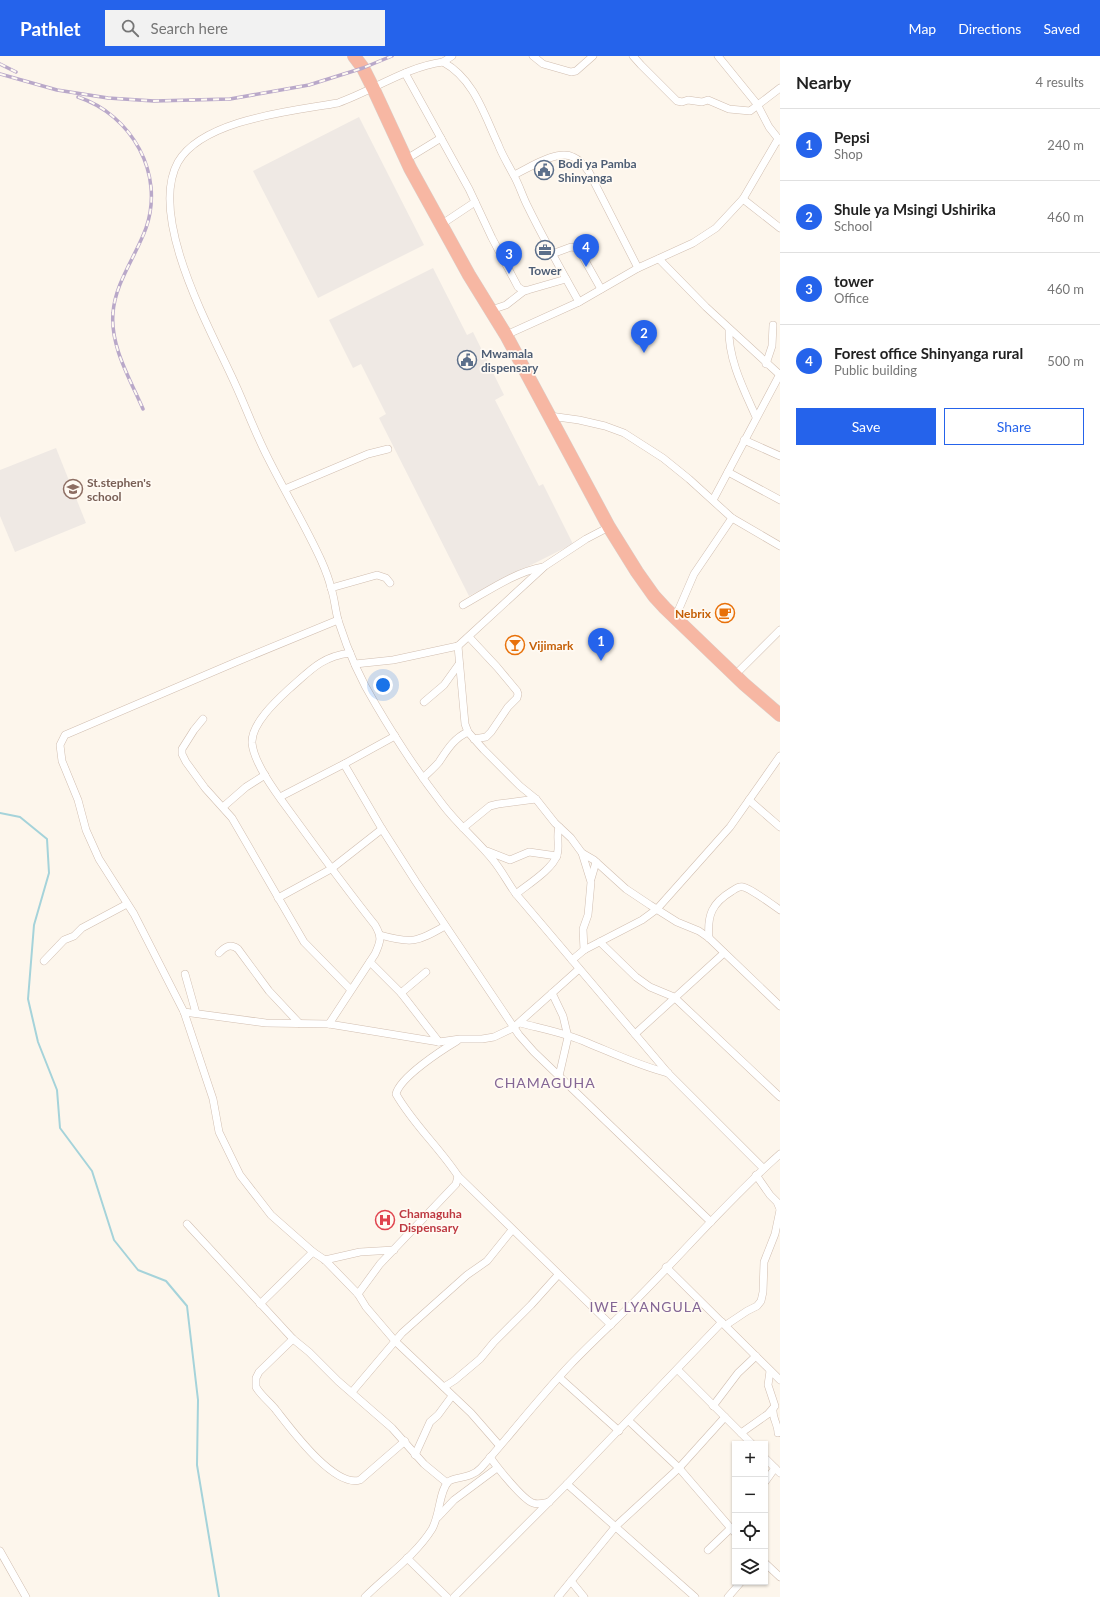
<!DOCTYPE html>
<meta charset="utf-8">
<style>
body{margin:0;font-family:Lato,sans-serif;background:#f2f2f2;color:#222}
.controls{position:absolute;right:12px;bottom:12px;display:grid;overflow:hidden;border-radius:0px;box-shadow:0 1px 3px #0004}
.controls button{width:36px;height:36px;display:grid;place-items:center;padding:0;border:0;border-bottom:1px solid #e0e0e0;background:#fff;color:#222;font:20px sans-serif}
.you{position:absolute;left:383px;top:629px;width:14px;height:14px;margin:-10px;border:3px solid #fff;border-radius:50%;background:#1a73e8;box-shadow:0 0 0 6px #1a73e833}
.badge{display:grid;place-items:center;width:26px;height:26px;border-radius:50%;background:#2563eb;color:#fff;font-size:13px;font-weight:700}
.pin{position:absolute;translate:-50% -33px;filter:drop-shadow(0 1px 2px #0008)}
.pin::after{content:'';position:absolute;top:21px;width:14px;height:12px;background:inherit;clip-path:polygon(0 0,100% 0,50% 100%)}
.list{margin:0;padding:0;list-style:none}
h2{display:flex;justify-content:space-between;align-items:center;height:52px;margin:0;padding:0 16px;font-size:17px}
h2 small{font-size:13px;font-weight:400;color:#767676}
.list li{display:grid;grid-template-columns:26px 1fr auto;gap:12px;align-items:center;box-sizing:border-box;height:72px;padding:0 16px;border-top:1px solid #e0e0e0}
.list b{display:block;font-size:15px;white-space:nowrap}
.list p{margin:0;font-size:13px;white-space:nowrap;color:#767676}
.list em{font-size:13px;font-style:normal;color:#767676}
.actions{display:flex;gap:8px;padding:12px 16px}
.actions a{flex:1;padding:9px 0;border:1px solid #2563eb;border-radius:0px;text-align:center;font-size:14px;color:#2563eb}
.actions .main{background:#2563eb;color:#fff}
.icon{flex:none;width:22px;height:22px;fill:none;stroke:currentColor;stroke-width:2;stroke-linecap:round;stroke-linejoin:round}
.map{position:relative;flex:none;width:780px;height:1541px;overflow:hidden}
header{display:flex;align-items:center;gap:24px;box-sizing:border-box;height:56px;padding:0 20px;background:#2563eb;color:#fff}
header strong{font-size:19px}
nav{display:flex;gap:22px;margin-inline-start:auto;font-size:14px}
.search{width:280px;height:36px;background:#f2f2f2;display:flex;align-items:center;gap:10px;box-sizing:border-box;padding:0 14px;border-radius:0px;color:#767676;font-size:15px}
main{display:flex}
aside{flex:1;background:#fff}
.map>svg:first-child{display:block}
</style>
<header>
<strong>Pathlet</strong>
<div class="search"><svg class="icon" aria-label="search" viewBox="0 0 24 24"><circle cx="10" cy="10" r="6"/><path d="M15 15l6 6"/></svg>Search here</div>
<nav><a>Map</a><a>Directions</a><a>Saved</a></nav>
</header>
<main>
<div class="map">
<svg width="780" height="1541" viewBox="0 0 780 1541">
<rect width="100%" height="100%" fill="#fdf6ec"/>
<g fill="#efe9e4">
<path d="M359 61 424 189 318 242 253 115Z"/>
<path d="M433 212 467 279 473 276 504 339 495 344 539 430 543 428 573 488 469 540 379 362 386 358 361 308 353 312 329 264Z"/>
<path d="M56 392 86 467 15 496 0 460V414Z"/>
</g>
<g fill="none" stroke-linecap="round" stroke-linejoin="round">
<path stroke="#a5d3da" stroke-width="2" d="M0 757 20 761 47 783 49 817 34 869 28 943 38 986 57 1034 60 1072 92 1115 114 1184 138 1214 166 1225 187 1250 198 1344 197 1409 219 1541"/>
<defs>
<g id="street">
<path d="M533 0 543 8 571 16 576 15 593 0"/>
<path d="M633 0 641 9 677 45 682 46 688 44 702 46 708 44 729 53 750 55 780 32"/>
<path d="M718 0 757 48 769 71 780 85"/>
<path d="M443 6 452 0"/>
<path d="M405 17 469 133 492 182 518 231 524 235 528 234 566 223"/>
<path d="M405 104 441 82"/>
<path d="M514 119C529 112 557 93 573 101 580 104 585 110 589 116L638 212"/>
<path d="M743 143 780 172"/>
<path d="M442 168 475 146"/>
<path d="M552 198 571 191 578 192 601 233"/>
<path d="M659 203 706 251 780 319"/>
<path d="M579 246C561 214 543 182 527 149 522 139 519 128 513 118 508 108 502 99 498 88 484 58 474 23 443 6 406 11 374 34 338 47 293 55 203 63 178 106 148 160 208 269 231 319 244 346 254 375 268 402 285 436 305 469 321 504 325 513 329 523 331 532 335 543 335 555 339 567 348 595 360 623 376 649 396 683 418 717 443 749 458 769 478 785 493 804 502 815 508 827 516 838L668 1017 763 1112"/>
<path d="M491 254 506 249 524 235"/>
<path d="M729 273C728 303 744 334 756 361"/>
<path d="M506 279 579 246 638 212 693 187 716 172 743 143 778 83"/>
<path d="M766 308 772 290 773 269"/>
<path d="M550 360 579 364 605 370 624 377 663 402 689 423 732 462 780 490"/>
<path d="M744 384 780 400"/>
<path d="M728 416 780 444"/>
<path d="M285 433 368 398 388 393"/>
<path d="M713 444 780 318"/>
<path d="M331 532 377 519 386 522 390 527"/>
<path d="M463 549C488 535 515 516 543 511"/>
<path d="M675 562 694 518 732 462"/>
<path d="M338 564 236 606 65 679 60 689 62 705 78 744 86 774 99 803 134 858 184 956 213 1043 219 1076 240 1119 271 1159 313 1196 325 1204 358 1238 366 1251 395 1285 471 1357 499 1389"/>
<path d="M469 581 497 611 517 635 518 638 517 642 508 651 491 676 486 681 474 683"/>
<path d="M458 590 465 668 468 676 484 694 520 730 536 743 555 767 571 782 582 797 594 804 626 833 650 849 677 866 699 875 709 882 780 950"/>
<path d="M355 608 393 604 458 590 545 510 586 483 609 471"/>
<path d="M735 619 780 574"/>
<path d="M424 646 444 629 459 608"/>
<path d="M203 663 194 674 182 693V698L186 706 205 732 232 762 304 886 350 933"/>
<path d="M395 680 344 708 382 773 416 826 519 979 534 996 711 1166"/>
<path d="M423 722C428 717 434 712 439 706 447 694 454 682 468 676"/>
<path d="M280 741 344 708"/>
<path d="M749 744 780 771"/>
<path d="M223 751 246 731 265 719"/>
<path d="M463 772 490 750 498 748 536 743"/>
<path d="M487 795 510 804 529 796 557 800"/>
<path d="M582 797 591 826 588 859 583 873 584 894"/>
<path d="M591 823 596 806"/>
<path d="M516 838C527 829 553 813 557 799 560 790 556 781 559 771"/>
<path d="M278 842 331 813 382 773"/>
<path d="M380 879C412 888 417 886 445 870"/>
<path d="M709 882C707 859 712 847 732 835 735 833 739 830 743 831 750 832 773 849 780 854"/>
<path d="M600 886 636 921 650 931 674 941 780 1041"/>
<path d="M219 897C225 891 230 887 238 893L269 935 299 967"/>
<path d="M572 904 584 894 642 864 657 853 730 771 780 700"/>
<path d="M44 905 64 884 74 880 82 872 127 848"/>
<path d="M370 906 401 937 439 986"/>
<path d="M185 918 196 957"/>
<path d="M401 937 426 916"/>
<path d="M552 937 563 960 568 981 559 1020"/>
<path d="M184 956 266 967 329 968 439 986 460 983H482L494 981 513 972 579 913"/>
<path d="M520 967C543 973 566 977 588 987 615 998 640 1010 668 1017"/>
<path d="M329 968 375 898C381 885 382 881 375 869 347 834 320 797 293 760 280 742 254 709 252 687 251 668 276 645 289 633 310 615 320 601 350 597"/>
<path d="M635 978 724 897"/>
<path d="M756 1119 770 1139 777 1146 780 1153"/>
<path d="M458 1120 611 1269"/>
<path d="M187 1168 293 1283 309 1296 338 1325 392 1372 424 1408 447 1427"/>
<path d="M325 1204 360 1196 394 1194"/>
<path d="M666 1211 780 1324"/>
<path d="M358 1238 380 1208 456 1128 458 1120C439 1091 413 1068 396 1038 400 1021 442 994 457 985"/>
<path d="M260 1248 313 1196"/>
<path d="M726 1269 747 1255 757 1250 761 1245 763 1236 764 1206 775 1178 780 1154"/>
<path d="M293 1283 259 1316 256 1322V1331C261 1340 270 1346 276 1354 291 1373 334 1432 360 1424L405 1385"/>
<path d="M678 1314 752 1388"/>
<path d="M560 1322 619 1375"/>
<path d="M444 1331 455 1324 480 1303 494 1286 531 1249 558 1219"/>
<path d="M352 1336 402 1277 467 1219 487 1205 512 1174"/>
<path d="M713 1350 738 1317 756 1300"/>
<path d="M773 1353C772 1362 778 1368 778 1377"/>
<path d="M629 1365 679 1412 735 1477"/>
<path d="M741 1377 768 1358 775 1350 768 1329 770 1315"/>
<path d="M415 1399 430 1366 438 1359 452 1340"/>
<path d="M490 1401C496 1410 523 1444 533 1447 538 1449 544 1447 549 1446"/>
<path d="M765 1402 780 1417"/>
<path d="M765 1426 775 1412"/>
<path d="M567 1428 695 1541"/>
<path d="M438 1461 454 1444 497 1412"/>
<path d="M708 1494 731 1472"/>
<path d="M0 1495 26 1541"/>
<path d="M407 1502 447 1541"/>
<path d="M765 1507 780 1521"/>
<path d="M571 1525 584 1541"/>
<path d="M365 1541C386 1520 416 1499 432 1473 440 1459 439 1436 448 1426 454 1420 470 1424 481 1412 511 1378 539 1342 570 1309 591 1287 613 1267 634 1246 683 1197 728 1144 780 1098"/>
<path d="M454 1541 567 1428 722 1266"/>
<path d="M558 1541 616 1470 679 1412 725 1361"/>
<path d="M728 1541 741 1526"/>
</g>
<path id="highway" d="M354 0 363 12 373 32 410 112 469 219 506 279 609 471 637 516 654 540 665 552 744 628 780 659"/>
</defs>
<use href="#street" stroke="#d1beb0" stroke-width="8"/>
<use href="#highway" stroke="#dad1cd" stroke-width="14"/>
<use href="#street" stroke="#fff" stroke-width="7"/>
<use href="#highway" stroke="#f7b7a3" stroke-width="13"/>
<defs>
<g id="rail">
<path d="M0 8 16 16"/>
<path d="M0 18 57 34 108 42 154 45 230 43 309 29 363 12 392 0"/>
<path d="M78 41C132 59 165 118 146 172 136 200 115 227 113 257 110 290 130 323 143 353"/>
</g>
</defs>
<use href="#rail" stroke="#b9a8c9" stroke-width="3.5"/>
<use href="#rail" stroke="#fffaf3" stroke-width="2" stroke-dasharray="6" stroke-linecap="butt"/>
</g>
<defs>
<symbol id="civic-ring" viewBox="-11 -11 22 22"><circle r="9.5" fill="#fffaf3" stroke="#5c6f8a" stroke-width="1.5"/><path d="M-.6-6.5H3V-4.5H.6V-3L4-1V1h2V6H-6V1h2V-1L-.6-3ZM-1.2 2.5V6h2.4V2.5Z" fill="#5c6f8a"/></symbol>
<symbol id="office-ring" viewBox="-11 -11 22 22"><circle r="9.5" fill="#fffaf3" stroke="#5c6f8a" stroke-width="1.5"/><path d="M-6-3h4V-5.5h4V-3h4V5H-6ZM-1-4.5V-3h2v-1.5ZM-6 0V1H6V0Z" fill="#5c6f8a"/></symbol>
<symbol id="school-ring" viewBox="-11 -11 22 22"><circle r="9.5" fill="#fffaf3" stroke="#8d6e63" stroke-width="1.5"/><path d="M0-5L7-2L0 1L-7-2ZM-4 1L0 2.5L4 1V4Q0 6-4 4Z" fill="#8d6e63"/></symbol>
<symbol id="cafe-ring" viewBox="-11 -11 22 22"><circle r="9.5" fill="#fffaf3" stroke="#e8710a" stroke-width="1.5"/><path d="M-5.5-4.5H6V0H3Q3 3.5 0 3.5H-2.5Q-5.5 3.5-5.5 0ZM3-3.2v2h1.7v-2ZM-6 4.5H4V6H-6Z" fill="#e8710a"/></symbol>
<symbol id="bar-ring" viewBox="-11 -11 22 22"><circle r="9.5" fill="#fffaf3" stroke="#e8710a" stroke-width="1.5"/><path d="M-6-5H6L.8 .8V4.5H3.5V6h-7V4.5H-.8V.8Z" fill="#e8710a"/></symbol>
<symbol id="hospital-ring" viewBox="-11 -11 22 22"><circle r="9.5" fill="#fffaf3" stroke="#e0444e" stroke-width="1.5"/><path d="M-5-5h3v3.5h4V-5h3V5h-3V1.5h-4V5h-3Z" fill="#e0444e"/></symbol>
</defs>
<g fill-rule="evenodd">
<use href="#civic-ring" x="533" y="103" width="22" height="22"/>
<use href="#office-ring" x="534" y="183" width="22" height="22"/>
<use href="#civic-ring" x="456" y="293" width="22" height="22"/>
<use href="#school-ring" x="62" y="422" width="22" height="22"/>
<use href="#cafe-ring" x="714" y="546" width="22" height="22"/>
<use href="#bar-ring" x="504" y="578" width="22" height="22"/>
<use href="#hospital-ring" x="374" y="1153" width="22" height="22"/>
</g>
<g text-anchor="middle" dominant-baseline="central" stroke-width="3.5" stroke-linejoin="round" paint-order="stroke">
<g font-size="12" font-weight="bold" fill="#4e5e75" stroke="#fffaf3" text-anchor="start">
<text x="558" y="107">Bodi ya Pamba<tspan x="558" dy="14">Shinyanga</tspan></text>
<text x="545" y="214" text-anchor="middle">Tower</text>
<text x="481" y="297">Mwamala<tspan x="481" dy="14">dispensary</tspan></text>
</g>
<g font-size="12" font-weight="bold" fill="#785e54" stroke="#fffaf3" text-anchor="start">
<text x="87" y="426">St.stephen's<tspan x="87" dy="14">school</tspan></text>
</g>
<g font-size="12" font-weight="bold" fill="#c56008" stroke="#fffaf3" text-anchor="end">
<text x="711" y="557">Nebrix</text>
<text x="529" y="589" text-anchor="start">Vijimark</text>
</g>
<g font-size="12" font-weight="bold" fill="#be3a42" stroke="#fffaf3" text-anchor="start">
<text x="399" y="1157">Chamaguha<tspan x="399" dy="14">Dispensary</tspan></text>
</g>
<g font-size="14" letter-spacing="1" fill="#846695" stroke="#fffaf3">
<text x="545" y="1026">CHAMAGUHA</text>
<text x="646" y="1250">IWE LYANGULA</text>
</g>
</g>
</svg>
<div class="controls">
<button>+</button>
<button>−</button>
<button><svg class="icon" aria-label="locate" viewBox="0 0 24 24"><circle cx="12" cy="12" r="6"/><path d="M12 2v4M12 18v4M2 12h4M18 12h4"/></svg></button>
<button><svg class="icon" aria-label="layers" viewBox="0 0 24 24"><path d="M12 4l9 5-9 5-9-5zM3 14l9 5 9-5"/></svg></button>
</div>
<div class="you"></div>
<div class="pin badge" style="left:601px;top:605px">1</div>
<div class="pin badge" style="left:644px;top:297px">2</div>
<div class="pin badge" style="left:509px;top:218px">3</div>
<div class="pin badge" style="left:586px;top:211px">4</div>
</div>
<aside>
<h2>Nearby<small>4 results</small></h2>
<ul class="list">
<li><span class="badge">1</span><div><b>Pepsi</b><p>Shop</p></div><em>240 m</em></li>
<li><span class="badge">2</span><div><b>Shule ya Msingi Ushirika</b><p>School</p></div><em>460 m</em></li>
<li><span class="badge">3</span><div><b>tower</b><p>Office</p></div><em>460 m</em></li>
<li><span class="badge">4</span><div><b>Forest office Shinyanga rural</b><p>Public building</p></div><em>500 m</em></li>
</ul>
<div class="actions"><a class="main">Save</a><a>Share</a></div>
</aside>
</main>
